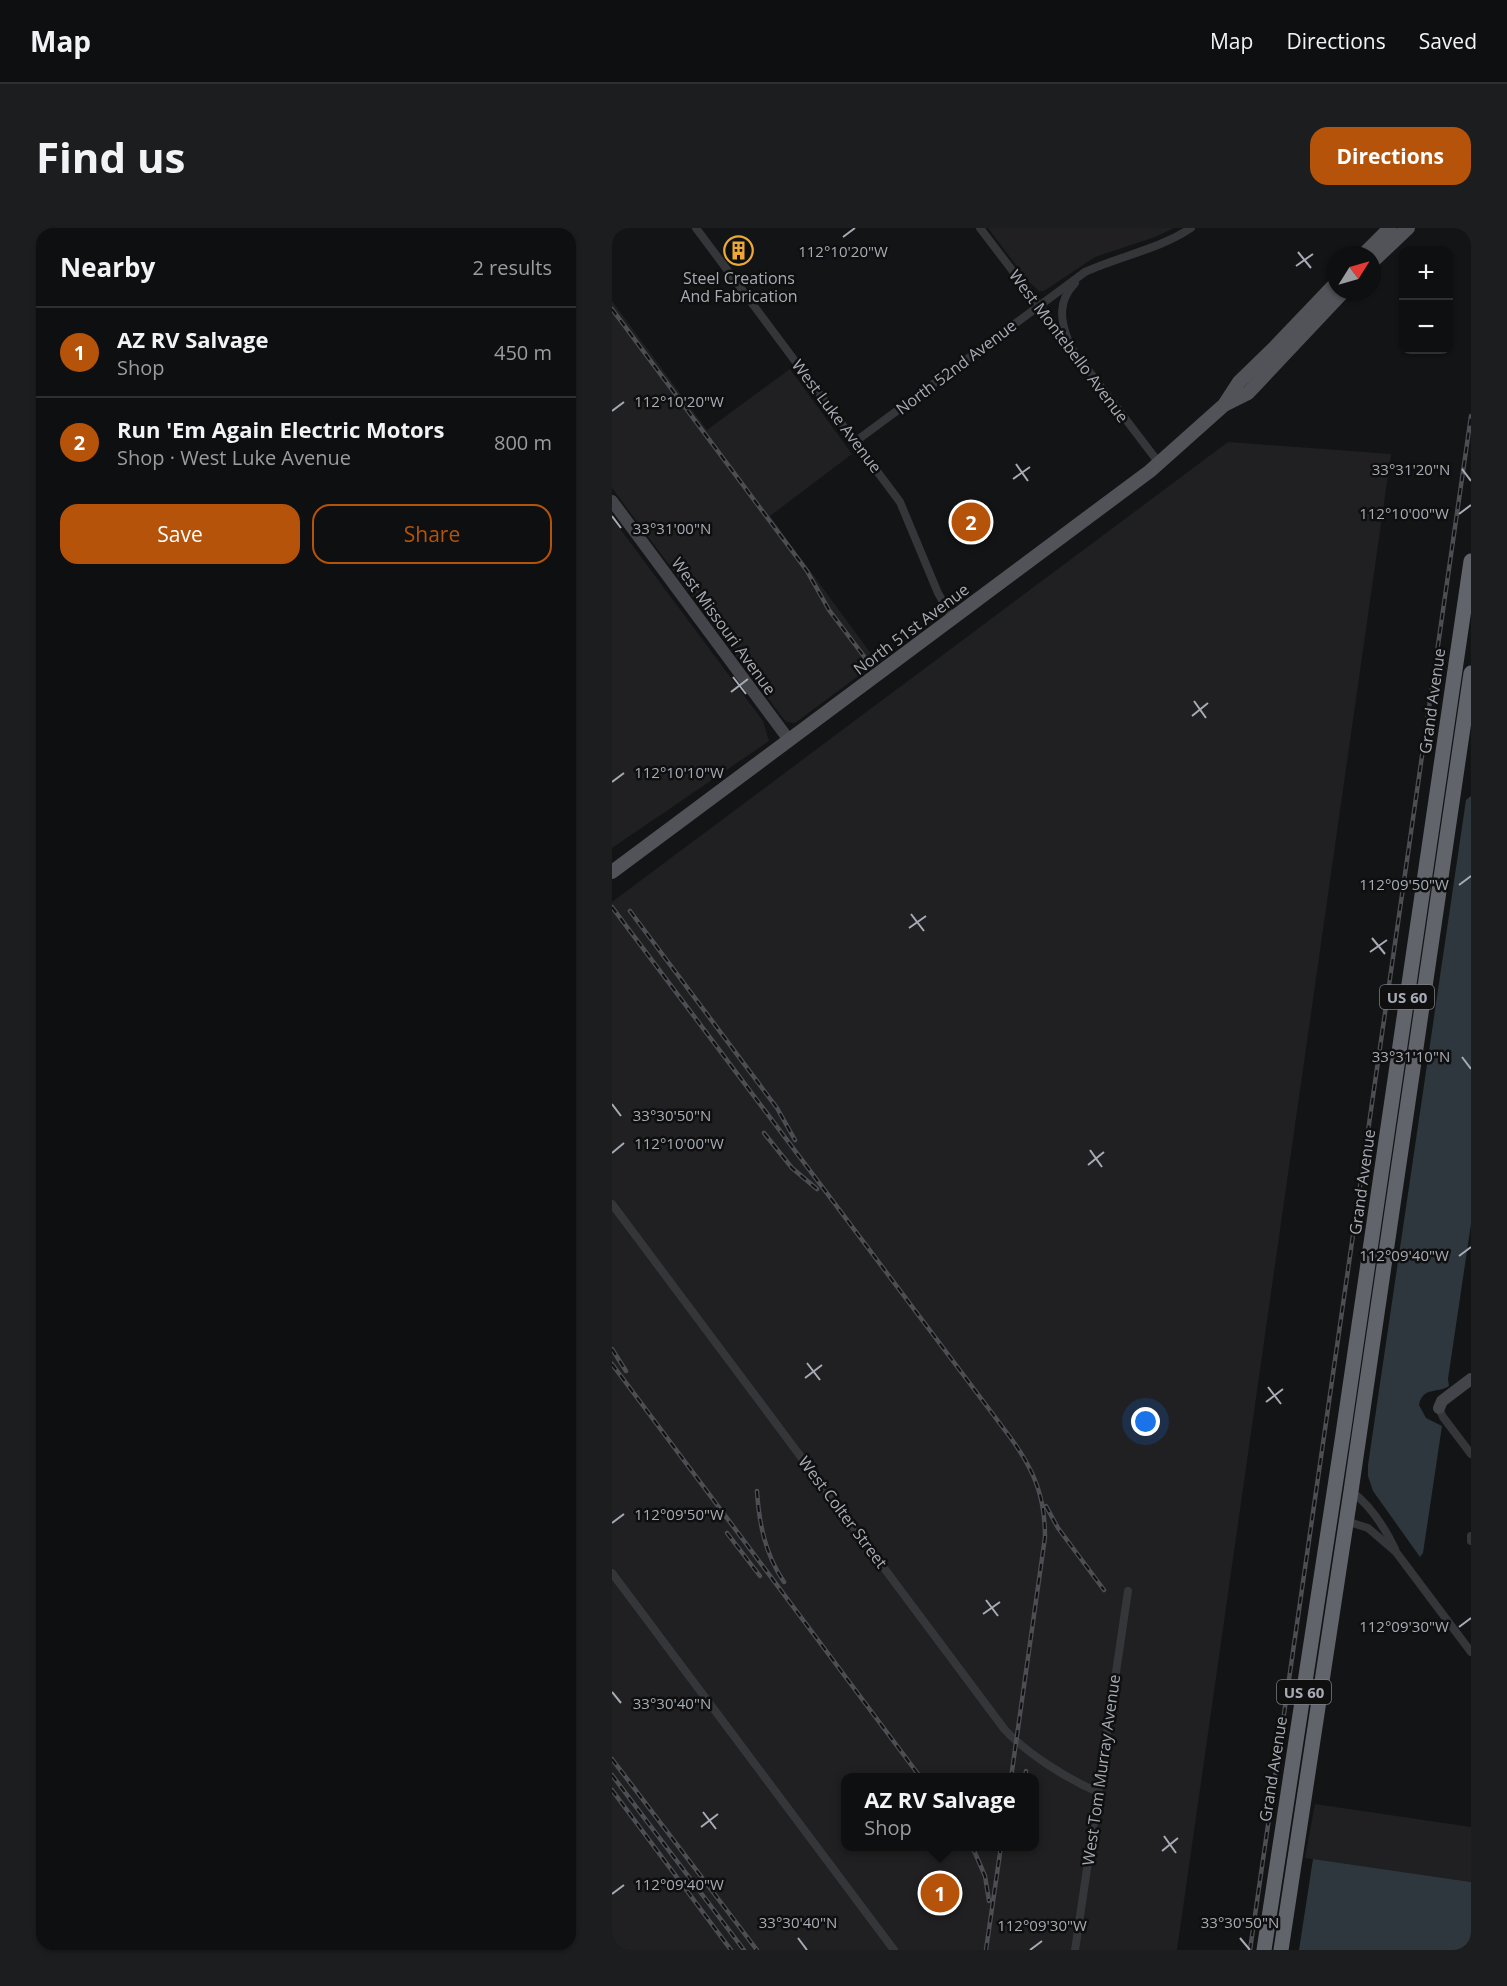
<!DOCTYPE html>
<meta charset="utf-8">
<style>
body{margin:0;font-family:"Open Sans",sans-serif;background:#1c1d1e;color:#f1f3f6}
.controls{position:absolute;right:18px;top:18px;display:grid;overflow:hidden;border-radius:12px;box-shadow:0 2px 4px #0004}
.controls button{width:54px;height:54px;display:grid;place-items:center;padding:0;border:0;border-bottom:2px solid #2e2f30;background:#0e0f10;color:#f1f3f6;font:30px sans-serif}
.compass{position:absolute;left:715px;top:18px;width:54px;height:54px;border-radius:50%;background:#0e0f10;box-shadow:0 2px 4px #0004;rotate:53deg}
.you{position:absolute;left:534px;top:1194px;width:21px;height:21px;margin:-15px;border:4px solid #fff;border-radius:50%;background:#1a73e8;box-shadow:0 0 0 9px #1a73e833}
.badge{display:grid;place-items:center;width:39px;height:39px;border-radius:50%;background:#b45309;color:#fff;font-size:20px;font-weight:700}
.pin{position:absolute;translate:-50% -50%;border:3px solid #fff;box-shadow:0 2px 6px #0006}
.popup{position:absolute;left:229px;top:1545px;width:198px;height:78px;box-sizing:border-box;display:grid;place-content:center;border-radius:12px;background:#0e0f10;filter:drop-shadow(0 2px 4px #0005);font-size:20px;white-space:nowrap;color:#9b9c9f}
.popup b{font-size:22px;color:#f1f3f6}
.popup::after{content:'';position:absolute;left:50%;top:100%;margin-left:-12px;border:12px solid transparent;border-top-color:#0e0f10}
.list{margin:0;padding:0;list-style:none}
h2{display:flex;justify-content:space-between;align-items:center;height:78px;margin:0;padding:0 24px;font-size:26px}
h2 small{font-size:20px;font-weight:400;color:#9b9c9f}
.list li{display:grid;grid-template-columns:39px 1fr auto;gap:18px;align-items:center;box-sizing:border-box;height:90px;padding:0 24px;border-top:2px solid #2e2f30}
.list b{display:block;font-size:22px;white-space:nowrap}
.list p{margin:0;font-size:20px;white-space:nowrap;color:#9b9c9f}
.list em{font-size:20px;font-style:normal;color:#9b9c9f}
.actions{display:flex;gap:12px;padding:18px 24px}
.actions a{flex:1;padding:14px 0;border:2px solid #b45309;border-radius:18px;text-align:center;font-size:21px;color:#b45309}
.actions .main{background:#b45309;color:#fff}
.map{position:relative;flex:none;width:859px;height:1722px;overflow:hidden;border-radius:18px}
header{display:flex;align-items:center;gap:36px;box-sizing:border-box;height:84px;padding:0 30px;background:#0e0f10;border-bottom:2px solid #2e2f30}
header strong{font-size:28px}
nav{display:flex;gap:33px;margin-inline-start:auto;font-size:21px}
.intro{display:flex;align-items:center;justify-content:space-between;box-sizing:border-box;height:144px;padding:0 36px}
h1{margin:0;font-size:42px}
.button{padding:15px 27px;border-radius:18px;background:#b45309;color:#fff;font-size:21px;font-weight:700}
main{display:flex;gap:36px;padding:0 36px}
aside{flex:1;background:#0e0f10;border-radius:18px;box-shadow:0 2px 4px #0004}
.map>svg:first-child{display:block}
</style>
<header>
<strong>Map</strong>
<nav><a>Map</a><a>Directions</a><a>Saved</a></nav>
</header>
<div class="intro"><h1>Find us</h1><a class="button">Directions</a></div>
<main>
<aside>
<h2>Nearby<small>2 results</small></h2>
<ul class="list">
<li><span class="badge">1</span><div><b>AZ RV Salvage</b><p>Shop</p></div><em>450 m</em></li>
<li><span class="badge">2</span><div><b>Run 'Em Again Electric Motors</b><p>Shop · West Luke Avenue</p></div><em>800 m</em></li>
</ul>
<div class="actions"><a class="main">Save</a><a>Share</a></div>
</aside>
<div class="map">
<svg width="859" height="1722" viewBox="0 0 859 1722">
<rect width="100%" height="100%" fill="#131415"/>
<g fill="#202022" fill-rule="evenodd">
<path d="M376 0H562L543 9 483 29 432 63H427L415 52Z"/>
<path d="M0 73 95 202 178 141 240 226 158 288 265 434 183 495 175 494 170 489 0 260Z"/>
<path d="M616 214 779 226 565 1722H0V674ZM234 1550H422V1618H234Z"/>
<path d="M0 290 151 493 157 513 0 620Z"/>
<path d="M703 1576 859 1599V1654L693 1630Z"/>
</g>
<g fill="#2d373d">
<path d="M859 568V996L836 1151 837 1158C825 1166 811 1158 807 1177L814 1190 830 1198 811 1325 808 1329 761 1263 756 1248V1237L854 572Z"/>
<path d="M701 1631 859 1654V1722H687Z"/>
</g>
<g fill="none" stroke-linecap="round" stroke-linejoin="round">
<g stroke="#35363a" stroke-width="8">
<path d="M84 0 288 274 326 365 341 391"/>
<path d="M368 0 547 235"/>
<path d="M456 112C448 91 446 73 463 55"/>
<path d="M244 213 473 44C508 28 548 21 579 0"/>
<path d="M0 976 393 1502C416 1526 455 1551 486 1564"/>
<path d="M827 1180 831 1189 859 1226"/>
<path d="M739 1263C758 1277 773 1300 783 1321"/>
<path d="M734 1293 756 1300 784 1324 859 1424"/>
<path d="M859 1308V1313"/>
<path d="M0 1345 282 1722"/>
<path d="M463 1722 516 1363"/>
</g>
<g stroke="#43454a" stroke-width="12">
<path d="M0 273 177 512"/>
<path d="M827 1180 830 1173 859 1151"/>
</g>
<g stroke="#515359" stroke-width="14">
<path d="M751 27 778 0"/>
<path d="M760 34 796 0"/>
<path d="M614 176 636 165 732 63"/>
<path d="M0 644 538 243 612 177 627 154 662 120 724 55"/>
</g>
<g stroke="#61646b" stroke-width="15">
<path d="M652 1722 731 1206 859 333"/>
<path d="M669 1722 739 1263 859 445"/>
</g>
<defs>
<g id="rail">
<path d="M0 81 195 343 217 382 254 431"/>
<path d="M0 679 398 1209C422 1242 433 1268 433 1309L399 1550"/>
<path d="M18 683 165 880 183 912"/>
<path d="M152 905 180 940 205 961"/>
<path d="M0 1121 14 1143"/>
<path d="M0 1136 309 1550"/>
<path d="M145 1263C147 1295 153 1326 172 1354"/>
<path d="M434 1278 446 1300 492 1362"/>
<path d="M115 1305 148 1348"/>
<path d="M0 1531 145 1722"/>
<path d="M0 1547 132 1722"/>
<path d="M413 1550 414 1543"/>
<path d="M0 1562 119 1722"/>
<path d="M360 1618 373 1648 377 1673"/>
<path d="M374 1722 389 1618"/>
<path d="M638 1722 859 188"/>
</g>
</defs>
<use href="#rail" stroke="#4c4e53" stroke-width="4.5"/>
<use href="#rail" stroke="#0f0f10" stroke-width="2" stroke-dasharray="7" stroke-linecap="butt"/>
</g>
<path fill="none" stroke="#a6abb5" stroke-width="2" d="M231 9 243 0M686 24 699 40M684 38 701 26M0 183 12 174M404 236 416 253M850 241 859 253M401 251 418 239M847 286 859 277M0 288 9 300M121 449 134 466M119 464 136 451M582 473 594 490M580 488 596 475M0 554 12 545M847 657 859 648M299 686 312 703M297 700 314 688M760 710 773 726M758 724 775 712M850 829 859 841M0 876 9 888M478 922 490 939M0 925 12 915M476 937 492 924M847 1028 859 1019M195 1135 208 1152M193 1150 210 1137M656 1159 669 1176M654 1174 671 1161M0 1295 12 1286M374 1372 386 1388M371 1386 388 1374M847 1399 859 1390M0 1464 9 1475M91 1584 104 1601M89 1599 106 1586M552 1608 564 1625M550 1623 566 1610M0 1666 12 1657M186 1710 195 1722M628 1710 638 1722M418 1722 430 1713"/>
<defs>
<symbol id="building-ring" viewBox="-11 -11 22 22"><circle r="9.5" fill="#0f0f10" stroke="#eca935" stroke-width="1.5"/><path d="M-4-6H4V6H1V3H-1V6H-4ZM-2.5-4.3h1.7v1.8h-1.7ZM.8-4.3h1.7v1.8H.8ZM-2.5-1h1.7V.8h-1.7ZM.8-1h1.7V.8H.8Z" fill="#eca935"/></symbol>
</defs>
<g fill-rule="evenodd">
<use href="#building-ring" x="110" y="6" width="33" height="33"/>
</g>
<g text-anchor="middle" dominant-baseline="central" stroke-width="5" stroke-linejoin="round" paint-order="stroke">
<g fill="#0f0f10" stroke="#797c84" stroke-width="1.5">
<rect x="768" y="757" width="54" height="24" rx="4.5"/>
<rect x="665" y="1452" width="54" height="24" rx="4.5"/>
</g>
<g font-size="15" font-weight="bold" fill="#a6abb5">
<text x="795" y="769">US 60</text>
<text x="692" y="1464">US 60</text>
</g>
<g font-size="16" fill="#a6abb5" stroke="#0f0f10">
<text x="127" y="50">Steel Creations<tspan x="127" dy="18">And Fabrication</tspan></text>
</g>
<g font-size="16" fill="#a6abb5" stroke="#0f0f10">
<text transform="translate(457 118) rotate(53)">West Montebello Avenue</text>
<text transform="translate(344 139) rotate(-37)">North 52nd Avenue</text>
<text transform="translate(225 188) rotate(53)">West Luke Avenue</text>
<text transform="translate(112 398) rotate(54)">West Missouri Avenue</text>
<text transform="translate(299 401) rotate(-37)">North 51st Avenue</text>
<text transform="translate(820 473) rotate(-82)">Grand Avenue</text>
<text transform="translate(750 954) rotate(-82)">Grand Avenue</text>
<text transform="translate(231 1284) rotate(53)">West Colter Street</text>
<text transform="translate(661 1541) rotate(-81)">Grand Avenue</text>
<text transform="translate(489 1542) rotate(-82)">West Tom Murray Avenue</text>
</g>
</g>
<g font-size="15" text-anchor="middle" fill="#a6abb5" stroke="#0f0f10" stroke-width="5" stroke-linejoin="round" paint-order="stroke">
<text x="231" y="29">112°10'20"W</text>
<text x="67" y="179">112°10'20"W</text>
<text x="799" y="247">33°31'20"N</text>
<text x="792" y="291">112°10'00"W</text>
<text x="60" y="306">33°31'00"N</text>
<text x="67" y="550">112°10'10"W</text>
<text x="792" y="662">112°09'50"W</text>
<text x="799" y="834">33°31'10"N</text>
<text x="60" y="893">33°30'50"N</text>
<text x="67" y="921">112°10'00"W</text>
<text x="792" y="1033">112°09'40"W</text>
<text x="67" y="1292">112°09'50"W</text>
<text x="792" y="1404">112°09'30"W</text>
<text x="60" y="1481">33°30'40"N</text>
<text x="67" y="1662">112°09'40"W</text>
<text x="186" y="1700">33°30'40"N</text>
<text x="628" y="1700">33°30'50"N</text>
<text x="430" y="1703">112°09'30"W</text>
</g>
</svg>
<div class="controls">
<button>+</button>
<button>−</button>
</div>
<svg class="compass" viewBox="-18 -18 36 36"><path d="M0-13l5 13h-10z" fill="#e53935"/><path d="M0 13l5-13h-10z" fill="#9b9c9f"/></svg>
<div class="you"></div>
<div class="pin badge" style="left:328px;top:1665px">1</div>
<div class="popup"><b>AZ RV Salvage</b>Shop</div>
<div class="pin badge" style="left:359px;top:294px">2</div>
</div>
</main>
